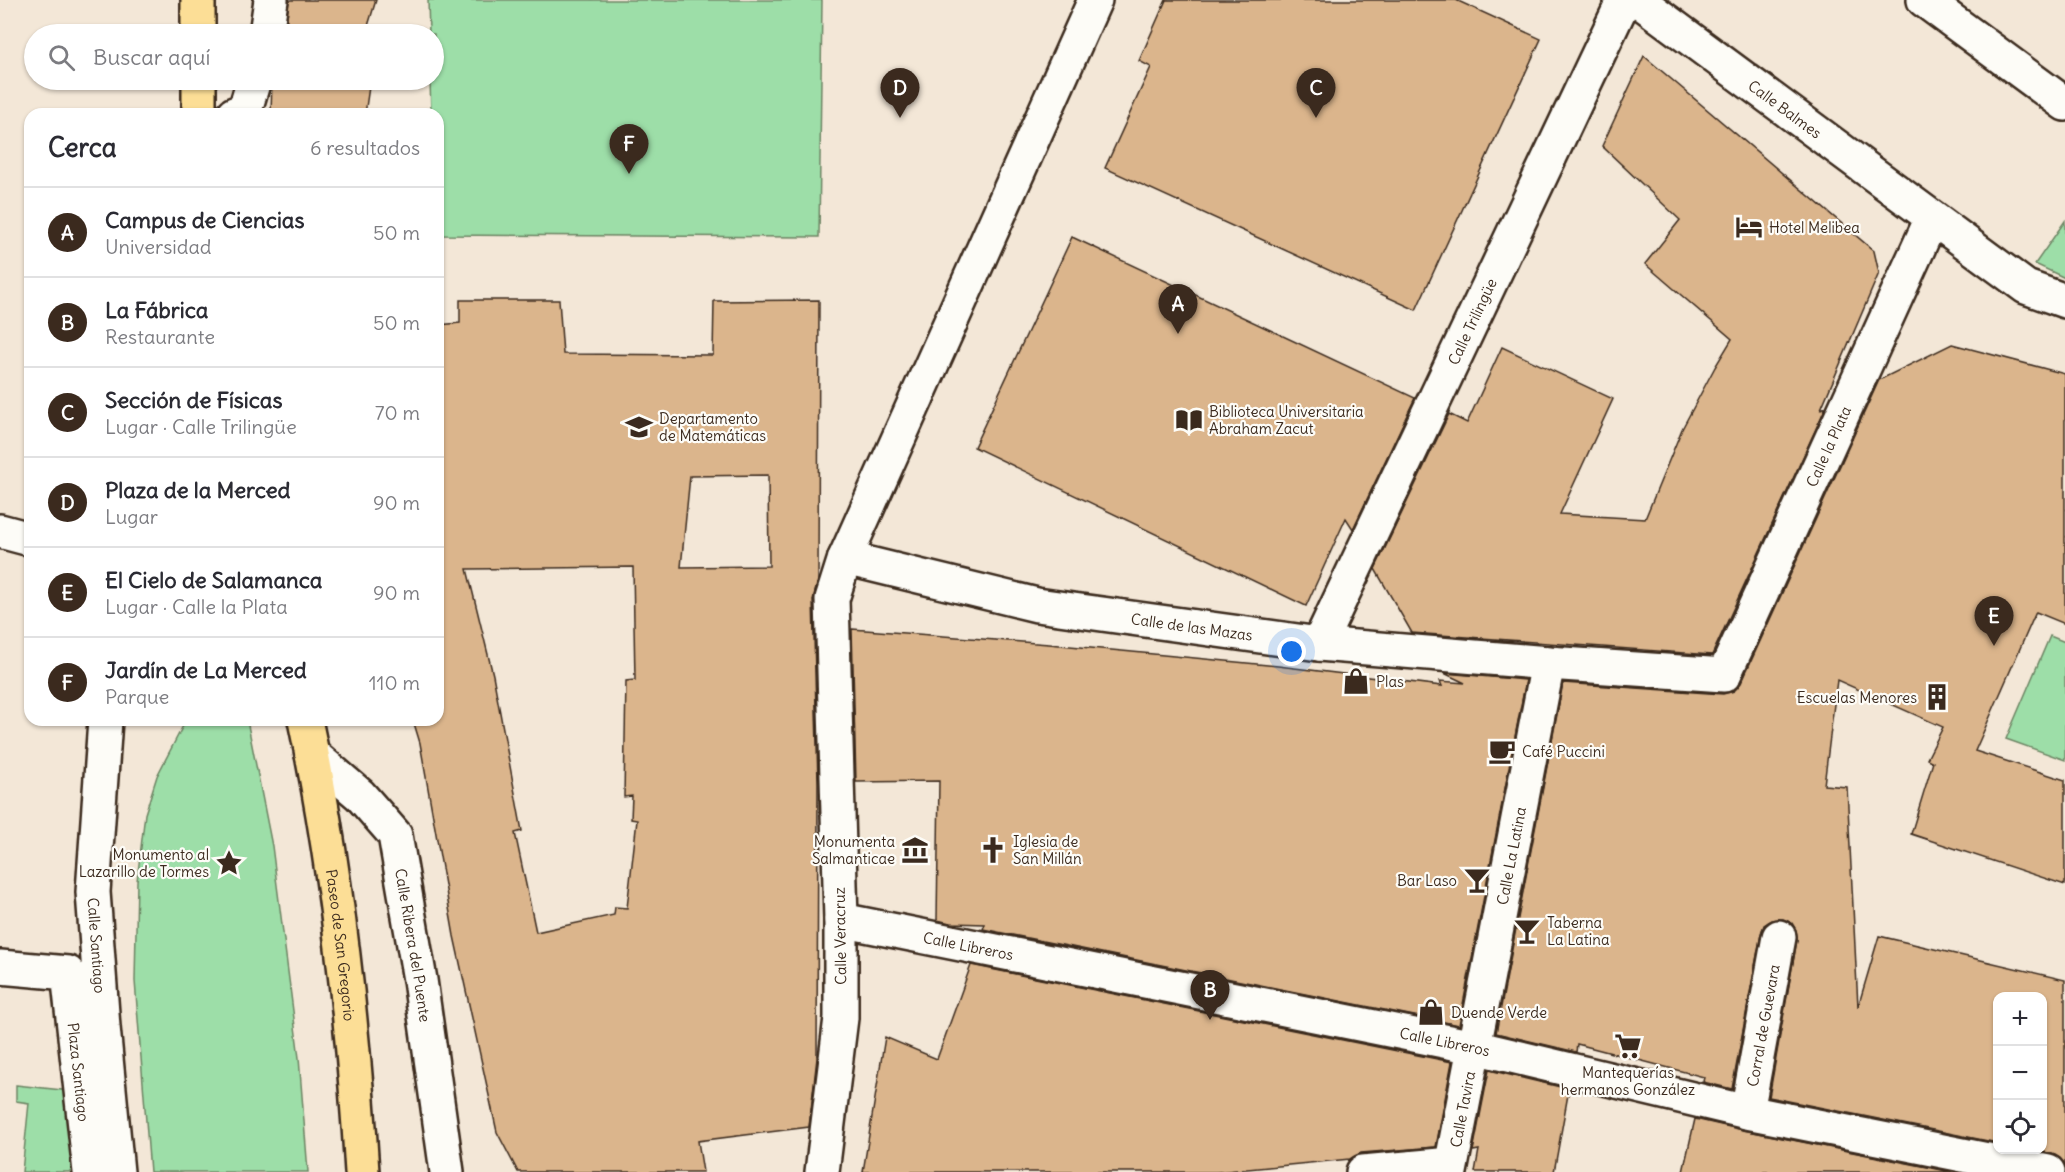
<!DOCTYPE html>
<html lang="es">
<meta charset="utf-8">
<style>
body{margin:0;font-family:Delius,sans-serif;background:#f2f2f3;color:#2b2b33}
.controls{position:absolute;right:18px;bottom:18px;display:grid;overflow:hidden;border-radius:12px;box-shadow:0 2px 4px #0004}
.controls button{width:54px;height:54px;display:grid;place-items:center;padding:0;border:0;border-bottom:2px solid #e1e1e2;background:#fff;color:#2b2b33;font:30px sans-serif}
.you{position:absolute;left:1292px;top:652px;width:21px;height:21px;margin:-15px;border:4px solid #fff;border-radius:50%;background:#1a73e8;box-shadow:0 0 0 9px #1a73e833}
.badge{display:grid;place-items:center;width:39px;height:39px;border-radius:50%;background:#3b2a1e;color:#fff;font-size:20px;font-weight:700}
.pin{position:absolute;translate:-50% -50px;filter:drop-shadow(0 2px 3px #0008)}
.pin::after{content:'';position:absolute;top:32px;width:21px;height:18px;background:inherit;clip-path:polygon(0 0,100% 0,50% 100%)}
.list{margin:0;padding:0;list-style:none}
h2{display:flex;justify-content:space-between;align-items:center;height:78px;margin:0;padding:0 24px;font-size:26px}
h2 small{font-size:20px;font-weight:400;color:#7c7c81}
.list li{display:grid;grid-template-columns:39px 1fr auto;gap:18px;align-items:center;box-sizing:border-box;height:90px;padding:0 24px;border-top:2px solid #e1e1e2}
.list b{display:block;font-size:22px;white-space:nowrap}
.list p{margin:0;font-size:20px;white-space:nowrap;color:#7c7c81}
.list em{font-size:20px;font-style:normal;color:#7c7c81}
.icon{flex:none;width:33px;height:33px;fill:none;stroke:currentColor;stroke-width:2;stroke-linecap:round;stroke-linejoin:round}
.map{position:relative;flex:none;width:2065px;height:1172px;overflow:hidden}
.search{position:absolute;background:#fff;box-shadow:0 2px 4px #0004;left:24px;top:24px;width:420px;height:66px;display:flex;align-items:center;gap:15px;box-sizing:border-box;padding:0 21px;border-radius:33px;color:#7c7c81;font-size:22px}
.panel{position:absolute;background:#fff;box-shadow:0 2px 4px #0004;left:24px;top:108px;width:420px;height:618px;border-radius:18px}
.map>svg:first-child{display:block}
</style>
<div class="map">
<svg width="2065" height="1172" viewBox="0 0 2065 1172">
<rect width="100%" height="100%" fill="#f3e7d7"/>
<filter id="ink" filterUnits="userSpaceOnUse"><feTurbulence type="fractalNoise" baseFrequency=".0167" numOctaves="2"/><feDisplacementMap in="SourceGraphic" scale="12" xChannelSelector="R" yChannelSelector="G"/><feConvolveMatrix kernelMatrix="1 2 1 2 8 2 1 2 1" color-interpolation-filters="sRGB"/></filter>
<g filter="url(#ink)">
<g fill="#9ddea8" stroke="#6c8463" stroke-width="1.5">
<path d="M428 0H822L819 237 438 235V114H431L430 80H434V34H429Z"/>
<path d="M2065 221V278L2035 264Z"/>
<path d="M2050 636 2065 642V760L2006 739Z"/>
<path d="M186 720H247L272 846 299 1058 308 1172H150L135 981 137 881 145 814 157 776Z"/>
<path d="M16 1085 71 1091 79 1172H22L29 1103 16 1101Z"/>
</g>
<g fill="#dbb58c" stroke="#3b2a1e" stroke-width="1.5" fill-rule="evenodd">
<path d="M289 0H376L368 26 378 28 377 34H285Z"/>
<path d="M1166 0H1456L1541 39 1416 310 1105 168 1151 67 1139 61Z"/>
<path d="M1644 56 1874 251 1879 273 1821 409 1826 407 1712 655 1412 633 1375 569 1449 414 1467 423 1502 347 1613 399 1560 514 1645 519 1682 429 1715 367 1732 339 1645 264 1680 220 1602 146Z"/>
<path d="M272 80H370L365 114H271Z"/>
<path d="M1072 237 1415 398 1353 529 1346 518 1306 606 974 447Z"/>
<path d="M460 300H559L563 354 713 355 714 301 819 300 818 580 813 600 818 783 817 1058 809 1127 698 1141 703 1172H518L497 1132 454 936 420 743 413 720H438V325L460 323ZM768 475 769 566 681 567 690 476ZM633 567 635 680 626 681 624 797 632 796 631 819 637 820 627 908 615 907 614 915 536 932 515 833 522 831 493 675 467 569Z"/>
<path d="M1952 344 2065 374V624L2036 612 1975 751 2065 780V885L1911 834 1933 762 1927 759 1943 727 1837 680 1824 785 1847 787 1858 1007 1879 936 2065 980V1165L2060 1158 2052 1154 2031 1149H2043V996H1998V1143L1769 1097 1797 940 1796 930 1792 923 1783 919 1772 920 1764 925 1761 934 1732 1089 1703 1082 1704 1077 1577 1044 1576 1052 1496 1033 1563 683 1723 694 1734 691 1741 683 1879 380Z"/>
<path d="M852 629 1049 644 1278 666 1442 686 1440 681 1465 683 1444 673 1526 680 1459 1025 983 929 985 924 950 923 937 920 939 781 856 782Z"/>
<path d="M971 965 1452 1062 1436 1147 1361 1153 1350 1159 1216 1172H863L885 1037 937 1059Z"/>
<path d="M1489 1070 1569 1089 1554 1172H1475L1479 1150 1473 1151Z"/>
<path d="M1695 1119 1743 1130 1952 1172H1683Z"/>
</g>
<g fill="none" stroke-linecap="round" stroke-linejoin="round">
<defs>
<g id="minor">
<path id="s1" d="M1638 0 2026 287 2065 301"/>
<path d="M1924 0 2065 104"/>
<path d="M266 34 271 0"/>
<path d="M234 114 245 110 254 80"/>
<path d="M0 531 30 539"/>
<path id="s2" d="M845 558 1037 605 1319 644 1548 663 1724 675 1932 218"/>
<path id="s3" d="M1319 644 1624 0"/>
<path id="s4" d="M105 720 93 892 103 1027 117 1172"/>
<path id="s5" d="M312 754 360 795 395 835 420 980 447 1172"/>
<path id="s6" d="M841 920 1474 1047 1747 1112 2048 1172"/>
<path id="s7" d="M0 967 68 973 90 1172"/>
<path id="s8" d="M1747 1112 1779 937"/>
<path d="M822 1172 841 1018V920L832 599 845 558 1095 0"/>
<path d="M1363 1172 1451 1164"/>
<path id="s9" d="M1450 1172 1548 663"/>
</g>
<g id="major">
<path d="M198 0V34"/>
<path d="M199 80V114"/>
<path id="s10" d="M305 720C336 866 353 1023 362 1172"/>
</g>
</defs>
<use href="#minor" stroke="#3b2a1e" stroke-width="38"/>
<use href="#major" stroke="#3b2a1e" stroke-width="38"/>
<use href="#minor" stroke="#fdfcf7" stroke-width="33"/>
<use href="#major" stroke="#fcde96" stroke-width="33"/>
</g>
</g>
<defs>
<symbol id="hotel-bare" viewBox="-9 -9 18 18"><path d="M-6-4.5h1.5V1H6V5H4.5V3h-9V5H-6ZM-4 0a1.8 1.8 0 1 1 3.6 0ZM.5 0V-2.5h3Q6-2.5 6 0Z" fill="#3b2a1e" stroke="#fdfcf7" stroke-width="2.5" paint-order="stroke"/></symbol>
<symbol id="library-bare" viewBox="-9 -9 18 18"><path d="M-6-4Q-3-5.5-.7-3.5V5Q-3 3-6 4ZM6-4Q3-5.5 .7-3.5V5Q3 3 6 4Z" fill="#3b2a1e" stroke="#fdfcf7" stroke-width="2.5" paint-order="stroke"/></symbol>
<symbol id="university-bare" viewBox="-9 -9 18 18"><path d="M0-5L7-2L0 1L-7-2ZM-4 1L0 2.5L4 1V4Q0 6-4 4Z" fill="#3b2a1e" stroke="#fdfcf7" stroke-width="2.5" paint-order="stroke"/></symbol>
<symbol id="shop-bare" viewBox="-9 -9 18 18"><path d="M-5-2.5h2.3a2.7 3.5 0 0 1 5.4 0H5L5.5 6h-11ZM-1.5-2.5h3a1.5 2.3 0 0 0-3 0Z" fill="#3b2a1e" stroke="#fdfcf7" stroke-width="2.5" paint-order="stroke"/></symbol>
<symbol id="building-bare" viewBox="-9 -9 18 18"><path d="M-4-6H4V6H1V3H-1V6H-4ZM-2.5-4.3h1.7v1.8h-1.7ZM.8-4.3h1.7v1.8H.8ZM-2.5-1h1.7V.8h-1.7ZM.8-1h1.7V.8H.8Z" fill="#3b2a1e" stroke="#fdfcf7" stroke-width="2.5" paint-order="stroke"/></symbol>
<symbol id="cafe-bare" viewBox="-9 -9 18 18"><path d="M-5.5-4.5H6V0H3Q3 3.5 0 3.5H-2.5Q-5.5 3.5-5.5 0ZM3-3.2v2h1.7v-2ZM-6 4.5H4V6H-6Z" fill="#3b2a1e" stroke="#fdfcf7" stroke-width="2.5" paint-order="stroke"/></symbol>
<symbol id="museum-bare" viewBox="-9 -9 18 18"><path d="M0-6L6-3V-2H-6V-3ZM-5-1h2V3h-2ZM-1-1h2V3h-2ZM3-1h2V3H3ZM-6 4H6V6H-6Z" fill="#3b2a1e" stroke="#fdfcf7" stroke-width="2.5" paint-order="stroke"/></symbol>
<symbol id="church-bare" viewBox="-9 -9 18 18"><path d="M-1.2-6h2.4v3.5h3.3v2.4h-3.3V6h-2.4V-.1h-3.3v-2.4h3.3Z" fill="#3b2a1e" stroke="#fdfcf7" stroke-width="2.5" paint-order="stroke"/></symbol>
<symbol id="sight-bare" viewBox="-9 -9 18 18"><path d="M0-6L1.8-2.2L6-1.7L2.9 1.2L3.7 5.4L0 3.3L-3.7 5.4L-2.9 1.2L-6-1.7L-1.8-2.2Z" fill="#3b2a1e" stroke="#fdfcf7" stroke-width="2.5" paint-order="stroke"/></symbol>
<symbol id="bar-bare" viewBox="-9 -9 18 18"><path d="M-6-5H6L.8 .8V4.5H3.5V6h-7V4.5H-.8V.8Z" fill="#3b2a1e" stroke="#fdfcf7" stroke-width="2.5" paint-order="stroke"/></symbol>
<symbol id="supermarket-bare" viewBox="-9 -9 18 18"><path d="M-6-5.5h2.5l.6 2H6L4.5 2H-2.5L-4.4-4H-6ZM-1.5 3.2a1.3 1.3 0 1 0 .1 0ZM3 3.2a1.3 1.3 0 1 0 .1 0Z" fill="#3b2a1e" stroke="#fdfcf7" stroke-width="2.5" paint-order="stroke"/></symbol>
</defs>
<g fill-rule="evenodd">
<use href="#hotel-bare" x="1730" y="208" width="38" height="38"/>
<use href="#library-bare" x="1170" y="401" width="38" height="38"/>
<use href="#university-bare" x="620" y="408" width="38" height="38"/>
<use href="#shop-bare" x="1337" y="662" width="38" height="38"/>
<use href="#building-bare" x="1918" y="678" width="38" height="38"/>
<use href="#cafe-bare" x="1483" y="732" width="38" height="38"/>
<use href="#museum-bare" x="896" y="831" width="38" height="38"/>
<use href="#church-bare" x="974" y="831" width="38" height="38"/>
<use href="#sight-bare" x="210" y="844" width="38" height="38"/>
<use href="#bar-bare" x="1458" y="861" width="38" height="38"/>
<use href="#bar-bare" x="1508" y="912" width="38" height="38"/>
<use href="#shop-bare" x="1412" y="993" width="38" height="38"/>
<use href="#supermarket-bare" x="1609" y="1027" width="38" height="38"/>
</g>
<g text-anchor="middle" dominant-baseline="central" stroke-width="4.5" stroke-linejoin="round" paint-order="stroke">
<g font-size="15" fill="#3b2a1e" stroke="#fdfcf7">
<text stroke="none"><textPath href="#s1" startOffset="183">Calle Balmes</textPath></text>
<text stroke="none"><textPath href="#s3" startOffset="357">Calle Trilingüe</textPath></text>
<text stroke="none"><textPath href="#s2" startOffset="1140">Calle la Plata</textPath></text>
<text stroke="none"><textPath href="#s2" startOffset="354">Calle de las Mazas</textPath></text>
<text stroke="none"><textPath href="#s9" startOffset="322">Calle La Latina</textPath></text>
<text transform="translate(840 936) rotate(-91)">Calle Veracruz</text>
<text stroke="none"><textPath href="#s10" startOffset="228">Paseo de San Gregorio</textPath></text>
<text stroke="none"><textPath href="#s4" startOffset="226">Calle Santiago</textPath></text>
<text stroke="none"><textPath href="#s5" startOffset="228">Calle Ribera del Puente</textPath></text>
<text stroke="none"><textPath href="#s6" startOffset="130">Calle Libreros</textPath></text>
<text stroke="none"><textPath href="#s8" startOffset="88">Corral de Guevara</textPath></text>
<text stroke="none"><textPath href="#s6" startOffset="616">Calle Libreros</textPath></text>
<text stroke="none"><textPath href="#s7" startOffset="168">Plaza Santiago</textPath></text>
<text stroke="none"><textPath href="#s9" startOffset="64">Calle Tavira</textPath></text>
</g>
<g font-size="15" fill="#3b2a1e" stroke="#fdfcf7" text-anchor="start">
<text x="1769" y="227">Hotel Melibea</text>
<text x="1209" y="411">Biblioteca Universitaria<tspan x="1209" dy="17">Abraham Zacut</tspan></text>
<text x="659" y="418">Departamento<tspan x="659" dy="17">de Matemáticas</tspan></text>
<text x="1376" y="681">Plas</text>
<text x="1917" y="697" text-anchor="end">Escuelas Menores</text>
<text x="1522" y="751">Café Puccini</text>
<text x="895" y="841" text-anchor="end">Monumenta<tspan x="895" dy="17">Salmanticae</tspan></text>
<text x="1013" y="841">Iglesia de<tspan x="1013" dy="17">San Millán</tspan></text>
<text x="209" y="854" text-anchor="end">Monumento al<tspan x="209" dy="17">Lazarillo de Tormes</tspan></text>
<text x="1457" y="880" text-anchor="end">Bar Laso</text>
<text x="1547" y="922">Taberna<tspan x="1547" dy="17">La Latina</tspan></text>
<text x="1451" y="1012">Duende Verde</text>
<text x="1628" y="1072" text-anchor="middle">Mantequerías<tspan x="1628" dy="17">hermanos González</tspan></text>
</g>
</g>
</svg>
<div class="controls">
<button>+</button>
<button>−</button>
<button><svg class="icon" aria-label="locate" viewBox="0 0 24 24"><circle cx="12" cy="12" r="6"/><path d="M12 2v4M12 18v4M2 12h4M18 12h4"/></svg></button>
</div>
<div class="you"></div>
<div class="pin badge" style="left:1178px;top:334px">A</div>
<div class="pin badge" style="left:1210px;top:1020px">B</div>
<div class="pin badge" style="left:1316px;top:118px">C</div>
<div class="pin badge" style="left:900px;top:118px">D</div>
<div class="pin badge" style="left:1994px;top:646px">E</div>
<div class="pin badge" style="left:629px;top:174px">F</div>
<div class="search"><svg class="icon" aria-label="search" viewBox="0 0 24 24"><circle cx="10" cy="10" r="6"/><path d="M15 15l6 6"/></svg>Buscar aquí</div>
<section class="panel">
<h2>Cerca<small>6 resultados</small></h2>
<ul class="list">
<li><span class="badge">A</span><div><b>Campus de Ciencias</b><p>Universidad</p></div><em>50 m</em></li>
<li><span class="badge">B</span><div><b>La Fábrica</b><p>Restaurante</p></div><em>50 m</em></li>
<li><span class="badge">C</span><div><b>Sección de Físicas</b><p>Lugar · Calle Trilingüe</p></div><em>70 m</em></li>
<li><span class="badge">D</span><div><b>Plaza de la Merced</b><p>Lugar</p></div><em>90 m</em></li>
<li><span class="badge">E</span><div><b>El Cielo de Salamanca</b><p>Lugar · Calle la Plata</p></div><em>90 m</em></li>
<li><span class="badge">F</span><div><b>Jardín de La Merced</b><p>Parque</p></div><em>110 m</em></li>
</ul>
</section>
</div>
